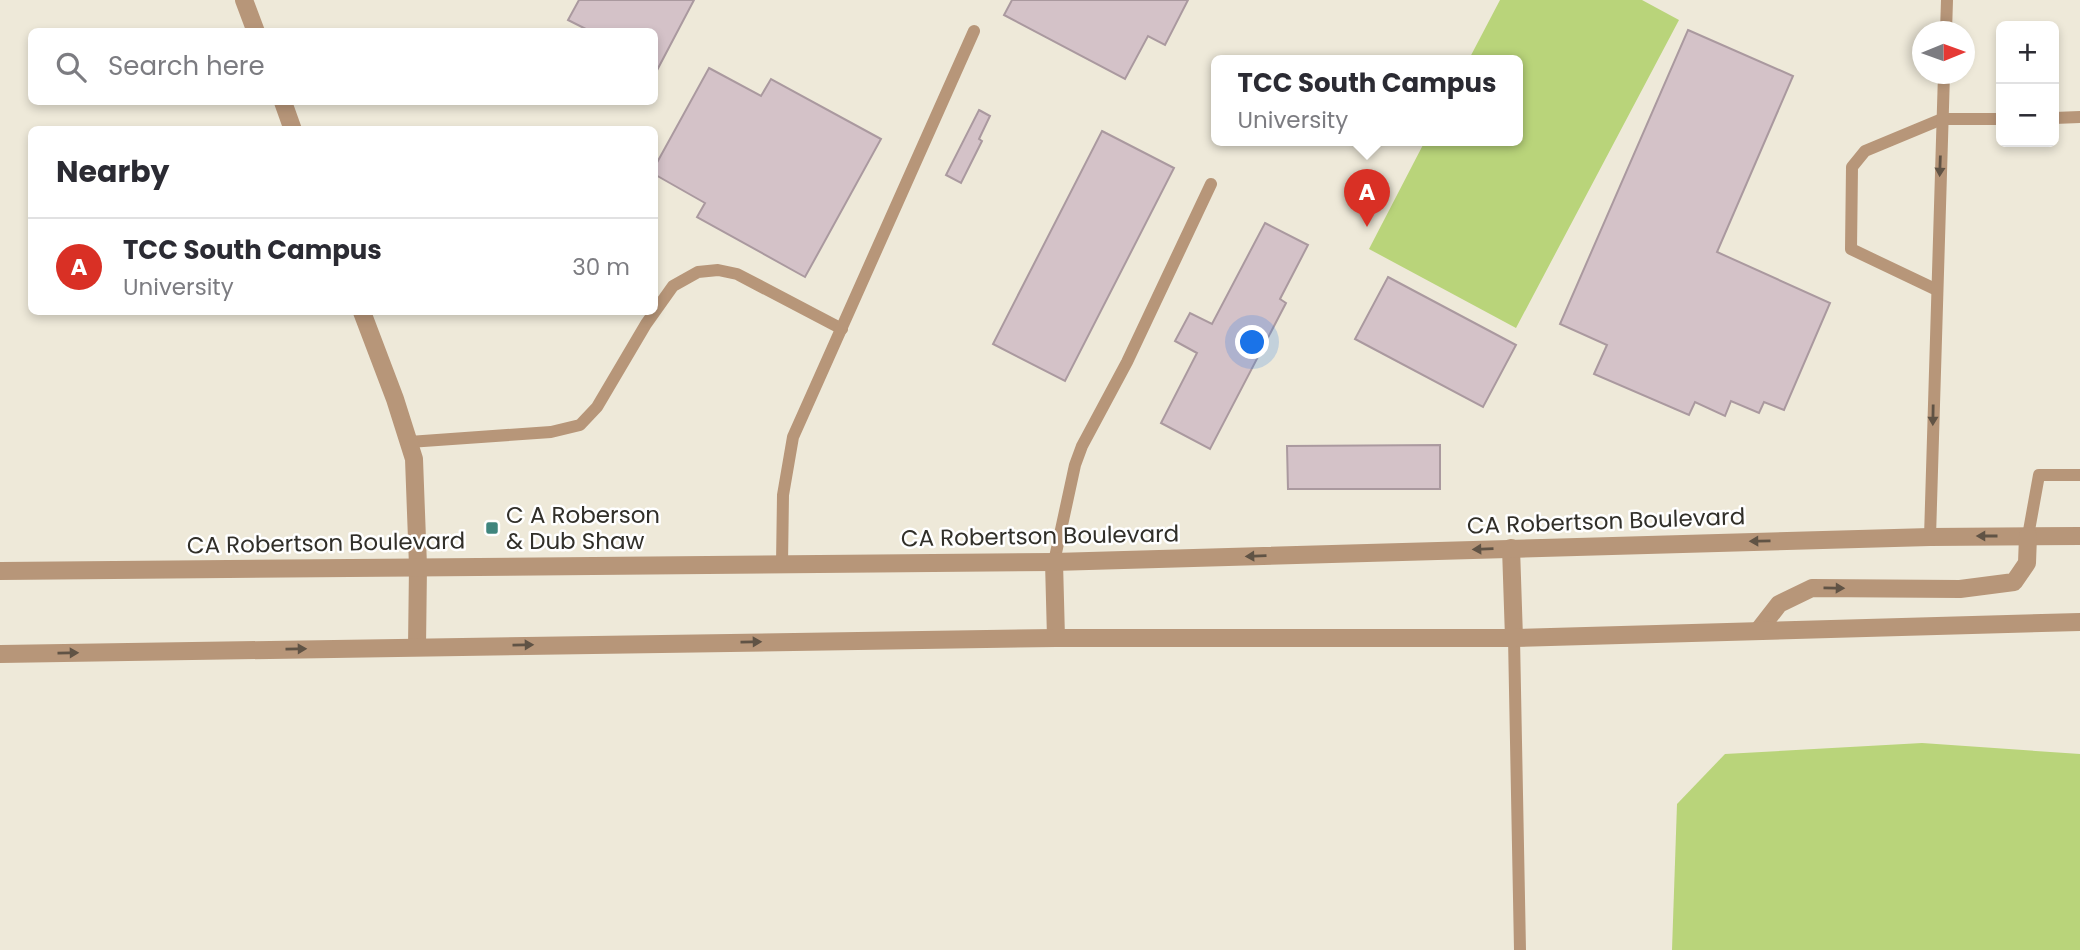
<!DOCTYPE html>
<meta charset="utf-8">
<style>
body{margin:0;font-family:Poppins,sans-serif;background:#f7f7f7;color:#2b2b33}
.controls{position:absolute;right:21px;top:21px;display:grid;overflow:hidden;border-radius:10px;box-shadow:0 4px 10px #0003}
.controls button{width:63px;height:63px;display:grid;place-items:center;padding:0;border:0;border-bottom:2px solid #e1e1e2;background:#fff;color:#2b2b33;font:35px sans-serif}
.compass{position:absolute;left:1912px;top:21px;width:63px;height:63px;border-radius:50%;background:#fff;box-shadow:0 4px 10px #0003;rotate:89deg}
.you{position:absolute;left:1253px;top:343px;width:24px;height:24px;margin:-18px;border:5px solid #fff;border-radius:50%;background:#1a73e8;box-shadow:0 0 0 10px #1a73e833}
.badge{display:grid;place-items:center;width:46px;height:46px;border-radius:50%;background:#d93025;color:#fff;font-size:23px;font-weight:700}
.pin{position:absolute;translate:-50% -58px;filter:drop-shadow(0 2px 4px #0008)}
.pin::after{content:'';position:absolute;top:37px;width:24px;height:21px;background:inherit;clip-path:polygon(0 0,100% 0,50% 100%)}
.popup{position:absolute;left:1211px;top:55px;width:312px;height:91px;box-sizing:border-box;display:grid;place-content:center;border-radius:10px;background:#fff;filter:drop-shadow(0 2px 5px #0005);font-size:23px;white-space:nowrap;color:#7c7c81}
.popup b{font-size:26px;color:#2b2b33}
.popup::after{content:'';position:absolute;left:50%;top:100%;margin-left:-14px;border:14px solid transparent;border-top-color:#fff}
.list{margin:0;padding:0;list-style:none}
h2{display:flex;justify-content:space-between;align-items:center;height:91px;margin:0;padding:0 28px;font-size:30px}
h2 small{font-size:23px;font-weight:400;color:#7c7c81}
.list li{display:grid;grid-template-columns:46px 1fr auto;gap:21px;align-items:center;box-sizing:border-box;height:98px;padding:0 28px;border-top:2px solid #e1e1e2}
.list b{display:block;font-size:26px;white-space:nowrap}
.list p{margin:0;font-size:23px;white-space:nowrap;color:#7c7c81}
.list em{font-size:23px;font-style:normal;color:#7c7c81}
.icon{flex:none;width:38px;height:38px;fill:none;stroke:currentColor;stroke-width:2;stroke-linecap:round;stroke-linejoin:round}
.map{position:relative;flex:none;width:2080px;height:950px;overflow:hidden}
.search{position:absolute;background:#fff;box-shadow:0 4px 10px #0003;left:28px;top:28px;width:630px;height:77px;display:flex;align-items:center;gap:18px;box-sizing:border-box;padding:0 24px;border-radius:10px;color:#7c7c81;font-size:26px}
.panel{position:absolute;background:#fff;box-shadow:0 4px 10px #0003;left:28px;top:126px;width:630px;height:189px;border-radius:10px}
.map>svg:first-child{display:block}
</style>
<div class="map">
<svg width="2080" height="950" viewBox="0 0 2080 950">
<rect width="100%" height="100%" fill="#eee9d9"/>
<g fill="#b9d47a">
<path d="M1500 0H1642L1679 20 1516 328 1369 249 1425 141H1518V61H1468Z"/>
<path d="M1922 743 2080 754V950H1672L1677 804 1725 754Z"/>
</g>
<g fill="#d4c2c8" stroke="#aa999f" stroke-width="2">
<path d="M579 0H694L654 76V32H585L586 29 568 20Z"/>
<path d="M1012 0H1188L1165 45 1148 36 1125 79 1004 15Z"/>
<path d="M1688 30 1793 76 1717 252 1830 303 1784 410 1764 402 1759 413 1731 401 1725 416 1695 402 1689 415 1594 374 1607 345 1560 324Z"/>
<path d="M709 68 761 96 771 79 881 139 805 277 697 217 705 203 654 174V168Z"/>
<path d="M979 110 990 116 979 139 982 141 961 183 946 175Z"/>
<path d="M1102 131 1174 168 1065 381 993 344Z"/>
<path d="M1265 223 1308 245 1280 299 1286 303 1210 449 1161 423 1197 353 1175 341 1190 313 1212 324Z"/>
<path d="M1388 277 1516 345 1483 407 1355 339Z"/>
<path d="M1440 445V489H1288L1287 446Z"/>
</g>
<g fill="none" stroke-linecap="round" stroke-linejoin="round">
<g stroke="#b79679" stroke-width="12">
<path d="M1946 32 1947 0"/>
<path d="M2054 118 2080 117"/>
<path d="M1937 290 1851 249 1852 167 1865 151 1942 119H2001"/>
<path d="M409 442 551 432 580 425 597 407 646 324 673 286 698 272 718 270 737 274 842 329"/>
<path d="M2028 536 2039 475H2080"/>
<path d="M1930 537 1944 74"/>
<path d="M1054 562 1075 465 1082 446 1127 362 1211 184"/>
<path d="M782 564 783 495 793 437 974 31"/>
<path d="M1514 638 1520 950"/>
</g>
<g stroke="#b79679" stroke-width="18">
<path d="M244 0 256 32"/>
<path d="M283 102 293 130"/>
<path d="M362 312 395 399 414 459 418 566 417 647"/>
</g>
<g stroke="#b79679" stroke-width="18">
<path d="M1511 548 1514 638"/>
<path d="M1054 562 1056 638"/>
<path d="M0 571 1054 562 1930 537 2080 536"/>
<path d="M1758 631 1779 604 1812 588 1960 589 2014 582 2027 563 2028 536"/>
<path d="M0 654 1056 638H1514L2080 622"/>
</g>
</g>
<defs><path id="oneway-solid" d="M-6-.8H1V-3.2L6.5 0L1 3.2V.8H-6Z" transform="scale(1.75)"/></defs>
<g fill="#605345">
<use href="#oneway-solid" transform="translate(1940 166) rotate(92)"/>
<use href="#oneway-solid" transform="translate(1933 415) rotate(91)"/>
<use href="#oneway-solid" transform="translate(1987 536) rotate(180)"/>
<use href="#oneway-solid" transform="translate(1760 541) rotate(179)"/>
<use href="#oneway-solid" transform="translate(1483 549) rotate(178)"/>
<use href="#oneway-solid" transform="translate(1256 556) rotate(178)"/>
<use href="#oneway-solid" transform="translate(1834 588) rotate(1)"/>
<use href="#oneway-solid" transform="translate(751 642) rotate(-1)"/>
<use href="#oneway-solid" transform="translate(523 645) rotate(-1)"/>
<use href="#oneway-solid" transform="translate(296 649) rotate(-1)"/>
<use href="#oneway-solid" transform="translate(68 653) rotate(-1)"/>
</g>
<rect fill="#3f857d" stroke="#fff" stroke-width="2.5" x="485" y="521" width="14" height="14" rx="3.5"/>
<g text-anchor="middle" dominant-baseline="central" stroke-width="5" stroke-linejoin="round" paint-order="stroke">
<g font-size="23" fill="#312f29" stroke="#fff" text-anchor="start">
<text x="506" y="515">C A Roberson<tspan x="506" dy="26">&amp; Dub Shaw</tspan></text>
</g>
<g font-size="23" fill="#312f29" stroke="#fff">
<text transform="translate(1606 521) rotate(-2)">CA Robertson Boulevard</text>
<text transform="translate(1040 536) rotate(-1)">CA Robertson Boulevard</text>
<text transform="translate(326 543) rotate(-1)">CA Robertson Boulevard</text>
</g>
</g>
</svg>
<div class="controls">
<button>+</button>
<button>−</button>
</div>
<svg class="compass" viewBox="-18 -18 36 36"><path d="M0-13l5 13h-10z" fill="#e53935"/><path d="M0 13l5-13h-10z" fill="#7c7c81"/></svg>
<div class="you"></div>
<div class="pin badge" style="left:1367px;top:227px">A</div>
<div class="popup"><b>TCC South Campus</b>University</div>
<div class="search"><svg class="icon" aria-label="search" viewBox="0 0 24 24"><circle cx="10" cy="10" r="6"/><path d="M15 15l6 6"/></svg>Search here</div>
<section class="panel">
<h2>Nearby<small></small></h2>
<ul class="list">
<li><span class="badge">A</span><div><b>TCC South Campus</b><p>University</p></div><em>30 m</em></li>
</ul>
</section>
</div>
